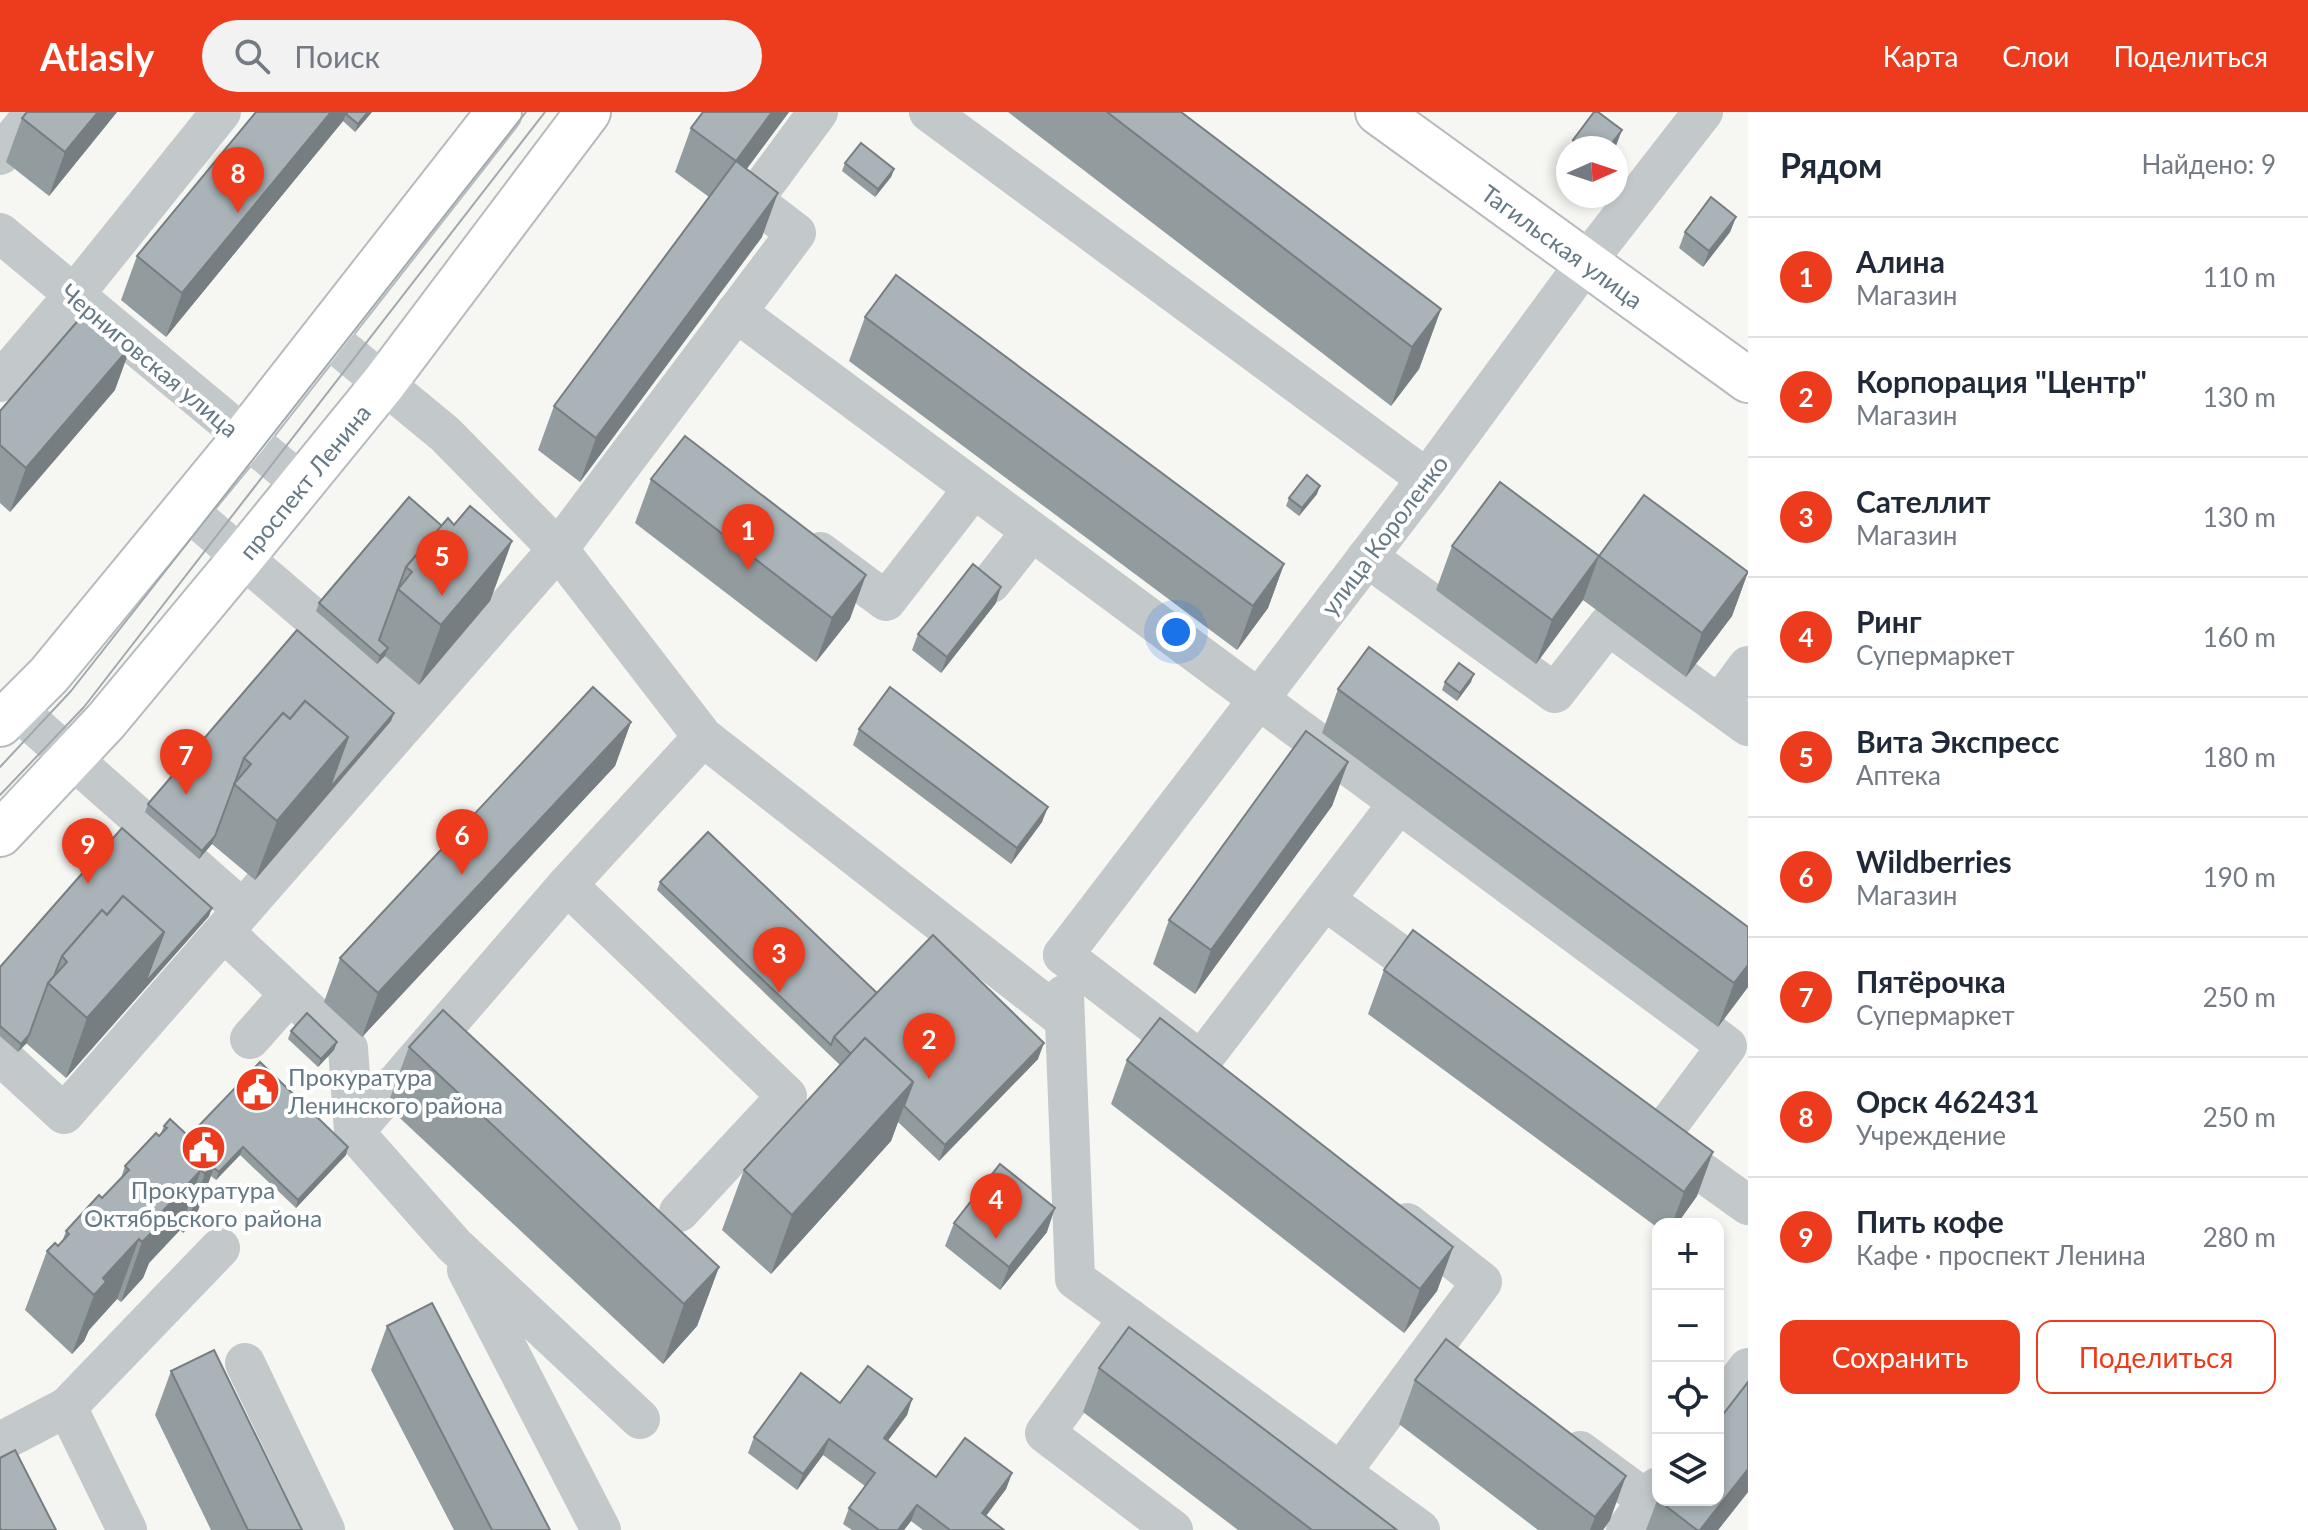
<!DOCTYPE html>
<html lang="ru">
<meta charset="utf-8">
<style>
body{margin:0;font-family:Lato,sans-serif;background:#f2f2f3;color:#1f2937}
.controls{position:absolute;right:24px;bottom:24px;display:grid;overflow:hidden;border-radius:16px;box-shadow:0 4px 12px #0003}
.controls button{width:72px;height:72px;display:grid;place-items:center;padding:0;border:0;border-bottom:2px solid #e0e1e3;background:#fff;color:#1f2937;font:40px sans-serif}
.compass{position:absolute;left:1556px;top:24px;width:72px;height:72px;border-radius:50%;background:#fff;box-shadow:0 4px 12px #0003;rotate:87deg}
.you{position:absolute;left:1176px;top:520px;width:28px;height:28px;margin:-20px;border:6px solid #fff;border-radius:50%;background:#1a73e8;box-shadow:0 0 0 12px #1a73e833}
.badge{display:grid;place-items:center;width:52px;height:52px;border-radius:50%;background:#ec3c1d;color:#fff;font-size:26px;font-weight:700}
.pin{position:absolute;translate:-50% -66px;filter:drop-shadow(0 2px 4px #0008)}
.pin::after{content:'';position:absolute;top:42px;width:28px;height:24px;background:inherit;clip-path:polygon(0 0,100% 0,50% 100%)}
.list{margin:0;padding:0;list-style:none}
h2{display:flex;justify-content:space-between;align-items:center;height:104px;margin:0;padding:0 32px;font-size:34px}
h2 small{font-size:26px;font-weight:400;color:#747a83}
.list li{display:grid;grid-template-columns:52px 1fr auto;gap:24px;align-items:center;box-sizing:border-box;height:120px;padding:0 32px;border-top:2px solid #e0e1e3}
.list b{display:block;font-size:30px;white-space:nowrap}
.list p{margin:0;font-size:26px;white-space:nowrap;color:#747a83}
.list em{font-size:26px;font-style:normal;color:#747a83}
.actions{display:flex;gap:16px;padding:24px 32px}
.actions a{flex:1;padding:18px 0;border:2px solid #ec3c1d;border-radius:16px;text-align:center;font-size:28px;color:#ec3c1d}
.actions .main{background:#ec3c1d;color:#fff}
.icon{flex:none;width:44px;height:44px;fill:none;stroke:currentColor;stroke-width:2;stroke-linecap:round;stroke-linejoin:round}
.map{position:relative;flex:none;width:1748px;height:1418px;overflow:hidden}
header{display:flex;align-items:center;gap:48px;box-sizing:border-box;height:112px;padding:0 40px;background:#ec3c1d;color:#fff}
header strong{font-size:38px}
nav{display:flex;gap:44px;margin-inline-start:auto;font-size:28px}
.search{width:560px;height:72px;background:#f2f2f3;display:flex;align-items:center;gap:20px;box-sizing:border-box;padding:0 28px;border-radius:44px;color:#747a83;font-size:30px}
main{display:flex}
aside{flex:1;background:#fff}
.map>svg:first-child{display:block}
</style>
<header>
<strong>Atlasly</strong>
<div class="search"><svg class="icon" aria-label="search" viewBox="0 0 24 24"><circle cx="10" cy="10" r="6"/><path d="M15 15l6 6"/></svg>Поиск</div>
<nav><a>Карта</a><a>Слои</a><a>Поделиться</a></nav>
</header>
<main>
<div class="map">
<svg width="1748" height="1418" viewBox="0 0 1748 1418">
<rect width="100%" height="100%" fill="#f6f6f3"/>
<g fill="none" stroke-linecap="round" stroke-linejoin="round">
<defs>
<g id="major">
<path id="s1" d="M1378 0 1748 268"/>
<path d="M0 612 49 563 244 326 499 0"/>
<path id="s2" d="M0 722 106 609 243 444 384 271 588 0"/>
</g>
</defs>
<use href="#major" stroke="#b6bbbe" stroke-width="48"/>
<g stroke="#c3c8ca" stroke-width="40">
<path d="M929 0 1427 367"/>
<path d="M0 43 35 0"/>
<path d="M0 121 302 372"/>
<path d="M736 200 1727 934 1657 1028"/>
<path d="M325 223 445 322 558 437 703 625 1065 908"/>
<path d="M0 270 73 184 221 0"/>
<path d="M186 397 418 596"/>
<path d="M820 440 886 489 973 377"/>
<path d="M1367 445 1555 581 1608 513 1748 614"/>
<path d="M991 471 1031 420"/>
<path d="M1719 593 1748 554"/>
<path d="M16 597 242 797"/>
<path d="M567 773 787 984 679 1100"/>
<path d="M1326 789 1439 871"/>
<path d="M224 820 348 936 354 1020"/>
<path d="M1063 843 1427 367 1587 149 1703 0"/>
<path d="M1063 843 1196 945"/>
<path d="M1064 883 1075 1167 1420 1418"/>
<path d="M250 927 289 883"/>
<path d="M0 943 64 1002 558 437 796 121 753 88 818 0"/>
<path d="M1201 949 1398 692"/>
<path d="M1660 1030 1748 1093"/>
<path d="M467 1158 601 1418"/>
<path d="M1129 1206 1045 1321 1173 1418"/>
<path d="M245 1251 325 1418"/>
<path d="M67 1295 220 1136"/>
<path d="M1718 1296 1748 1256"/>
<path d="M640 1307 454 1133 354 1020 567 773 703 625"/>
<path d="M0 1330 67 1295 127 1418"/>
<path d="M1580 1339 1648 1389"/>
<path d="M1341 1360 1482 1170 1407 1111"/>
<path d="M1626 1418 1658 1375"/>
</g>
<use href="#major" stroke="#fff" stroke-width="44"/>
<g stroke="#a1a9ae" stroke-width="2">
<path d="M0 655 71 579 526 0"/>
<path d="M0 683 84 595 545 0"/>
</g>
</g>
<g fill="#929b9e">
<path d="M27 0H117L49 84 6 50 22 6Z"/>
<path d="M256 0H372L355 20 343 9 166 225 121 188 137 144Z"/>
<path d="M702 0H789L746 57 762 125 580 370 538 338 554 294 709 85 675 60 691 16Z"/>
<path d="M1008 0H1181L1441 197 1419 257 1391 294Z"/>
<path d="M1573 28 1616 34 1614 36H1570Z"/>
<path d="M845 51 894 57 891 65 875 85 842 59Z"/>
<path d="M1736 105 1730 120 1703 155 1679 136 1685 120Z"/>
<path d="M865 205 1284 452 1268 496 1237 538 849 249Z"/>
<path d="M115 278 10 400 0 391V299Z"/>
<path d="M651 367 850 507 816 550 635 411Z"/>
<path d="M1317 382 1299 404 1286 394 1289 386Z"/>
<path d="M454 413 512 429 490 489 419 573 385 544 377 552 316 499 319 491 442 414Z"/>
<path d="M1452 434 1599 444 1748 460 1732 504 1686 565 1583 488 1536 552 1436 478Z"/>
<path d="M996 491 941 561 912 538 918 522Z"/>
<path d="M297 518 394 601 391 609 255 768 212 732 199 747 145 700 148 692Z"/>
<path d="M1445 570H1471L1457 589 1442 578Z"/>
<path d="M1338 577 1748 875 1718 915 1322 621Z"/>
<path d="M631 610 615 654 362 925 324 890 340 846Z"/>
<path d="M859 617 1042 710 1011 752 853 633Z"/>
<path d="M1348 650 1332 694 1195 882 1153 852 1169 808Z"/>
<path d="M660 770 877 881 1038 947 939 1049 898 1010 891 1029 771 1162 722 1118 744 1058 840 953 657 778Z"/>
<path d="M209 804 66 966 26 931 18 940 0 924V855Z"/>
<path d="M1384 858 1697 1084 1677 1112H1658V1116L1368 902Z"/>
<path d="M291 919 337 930 334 938 318 955 288 927Z"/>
<path d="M409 935 719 1155 697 1214 663 1252 387 994Z"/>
<path d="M1127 948 1453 1135 1437 1179 1404 1221 1111 992Z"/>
<path d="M164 1014 189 1024 348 1035 346 1043 296 1096 240 1043 216 1068 211 1064 194 1109 183 1121 180 1118 149 1151 143 1166 121 1190 117 1187 89 1218 84 1229 72 1242 25 1198 47 1139 58 1134 62 1130 66 1119 102 1086 121 1066 125 1054 160 1023Z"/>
<path d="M954 1111 1047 1120 1000 1178 945 1134Z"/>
<path d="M387 1214 550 1418H454L371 1258Z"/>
<path d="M1099 1256 1397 1418H1238L1083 1300Z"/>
<path d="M171 1259 302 1418H211L155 1303Z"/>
<path d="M1415 1268 1610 1408 1603 1418H1538L1399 1312Z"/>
<path d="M1748 1270V1380L1718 1418H1646L1658 1386Z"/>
<path d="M912 1287 907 1303 888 1328 936 1365 1012 1361 1006 1377 986 1404 1004 1418H923L911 1409 904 1418H852L843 1412 849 1396 865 1374 823 1343 797 1378 748 1341 754 1325 840 1291Z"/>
</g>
<g fill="#777e81">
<path d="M98 0H117L49 84 65 40Z"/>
<path d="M331 0H351L346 2 343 9 166 225 182 181Z"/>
<path d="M368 0H372L355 20 358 12Z"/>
<path d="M772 0H789L720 93 736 49Z"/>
<path d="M1622 18 1616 34 1614 36H1608Z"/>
<path d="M894 57 891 65 875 85 878 77Z"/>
<path d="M778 81 762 125 580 370 596 326Z"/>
<path d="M1736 105 1730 120 1703 155 1709 139Z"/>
<path d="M1441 197 1419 257 1391 294 1412 235Z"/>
<path d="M131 234 115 278 10 400 26 356Z"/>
<path d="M1320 374 1317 382 1299 404 1302 396Z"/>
<path d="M512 429 490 489 419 573 441 513Z"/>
<path d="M1599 444 1583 488 1536 552 1552 508Z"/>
<path d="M1284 452 1268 496 1237 538 1253 494Z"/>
<path d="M1748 460 1732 504 1686 565 1702 521Z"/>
<path d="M866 463 850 507 816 550 832 506Z"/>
<path d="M1001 475 996 491 941 561 947 545Z"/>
<path d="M388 536 385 544 377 552 380 544Z"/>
<path d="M1474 562 1471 570 1457 589 1460 581Z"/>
<path d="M394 601 391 609 255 768 277 709 348 625Z"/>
<path d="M631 610 615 654 362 925 378 881Z"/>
<path d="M1348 650 1332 694 1195 882 1211 838Z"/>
<path d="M1048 695 1042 710 1011 752 1017 736Z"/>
<path d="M215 724 212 732 199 747 202 739Z"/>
<path d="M212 796 209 804 66 966 87 906 164 820Z"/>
<path d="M1748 853V875L1718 915 1734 871Z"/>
<path d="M29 923 27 931 18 940 21 932Z"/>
<path d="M337 930 334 938 318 955 321 947Z"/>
<path d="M1044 931 1038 947 939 1049 945 1033Z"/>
<path d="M913 970 891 1029 771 1162 792 1103Z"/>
<path d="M243 1035 240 1043 216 1068 219 1060Z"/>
<path d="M348 1035 346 1043 296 1096 298 1088Z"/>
<path d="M1713 1040 1697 1084 1677 1112H1672L1684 1080Z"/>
<path d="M216 1050 194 1109 183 1121 205 1062Z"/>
<path d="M201 1058 180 1118 149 1151 143 1166 121 1190 142 1130 160 1102Z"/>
<path d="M1055 1096 1047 1120 1000 1178 1009 1155Z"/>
<path d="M139 1127 117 1187 89 1218 84 1229 72 1242 94 1183 103 1166Z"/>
<path d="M1453 1135 1437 1179 1404 1221 1420 1177Z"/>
<path d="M719 1155 697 1214 663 1252 684 1192Z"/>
<path d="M912 1287 907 1303 878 1342 884 1326Z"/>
<path d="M829 1327 823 1343 797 1378 803 1362Z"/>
<path d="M1748 1357V1380L1718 1418H1700Z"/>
<path d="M1012 1361 1006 1377 976 1417 982 1401Z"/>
<path d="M1626 1364 1610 1408 1603 1418H1590L1595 1405Z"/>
<path d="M917 1393 911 1409 904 1418H898Z"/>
</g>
<g fill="#aab4b8" stroke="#777e81" stroke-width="2">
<path d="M27 0H98L65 40 22 6Z"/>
<path d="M256 0H331L182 181 137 144Z"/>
<path d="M348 0H368L358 12 346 2Z"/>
<path d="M703 0H772L736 49 691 16Z"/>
<path d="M1107 0H1181L1441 197 1412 235Z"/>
<path d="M1594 0H1598L1622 18 1608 36H1584L1573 28Z"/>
<path d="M861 31 894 57 878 77 845 51Z"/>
<path d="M736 49 778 81 596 326 554 294Z"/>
<path d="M1711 85 1736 105 1709 139 1685 120Z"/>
<path d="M896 163 1284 452 1253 494 865 205Z"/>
<path d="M88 197 131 234 26 356 0 333V299Z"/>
<path d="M685 324 866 463 832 506 651 367Z"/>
<path d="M1307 363 1320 374 1302 396 1289 386Z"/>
<path d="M1500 370 1599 444 1552 508 1452 434Z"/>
<path d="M1644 383 1748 460 1702 521 1599 444Z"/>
<path d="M409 385 442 414 406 455 379 528 388 536 380 544 319 491Z"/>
<path d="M470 394 512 429 441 513 398 477 412 460 406 455 448 406 454 413Z"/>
<path d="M973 452 1001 475 947 545 918 522Z"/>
<path d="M297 518 394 601 329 677 348 625 305 589 290 607 283 601 244 646 215 724 202 739 148 692Z"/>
<path d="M1369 535 1748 815V853L1734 871 1338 577Z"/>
<path d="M1459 551 1474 562 1460 581 1445 570Z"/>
<path d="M593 575 631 610 378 881 340 846Z"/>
<path d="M890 575 1048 695 1017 736 859 617Z"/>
<path d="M305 589 348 625 277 709 234 672 251 652 244 646 283 601 290 607Z"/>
<path d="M1306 619 1348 650 1211 838 1169 808Z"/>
<path d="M122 716 212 796 145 871 164 820 123 784 107 803 102 798 62 844 54 864 48 871 29 923 21 932 0 914V855Z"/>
<path d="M708 720 877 881 834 925 831 933 660 770Z"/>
<path d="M123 784 164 820 87 906 48 871 67 850 62 844 102 798 107 803Z"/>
<path d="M1413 818 1713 1040 1684 1080 1384 858Z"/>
<path d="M933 823 1044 931 945 1033 904 994 913 970 865 926 851 942 834 925Z"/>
<path d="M443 898 719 1155 684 1192 409 935Z"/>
<path d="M307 901 337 930 321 947 291 919Z"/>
<path d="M1160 906 1453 1135 1420 1177 1127 948Z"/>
<path d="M865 926 913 970 792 1103 744 1058Z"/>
<path d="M260 950 348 1035 298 1088 243 1035 219 1060 214 1056 216 1050 189 1024Z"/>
<path d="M170 1007 216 1050 205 1062 201 1058 160 1102 165 1107 142 1130 139 1127 103 1166 106 1170 94 1183 47 1139 55 1131 58 1134 69 1122 66 1119 99 1083 102 1086 129 1058 125 1054 156 1021 159 1024 167 1016 164 1014Z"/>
<path d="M1000 1052 1055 1096 1009 1155 954 1111Z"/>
<path d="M432 1191 550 1418H492L387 1214Z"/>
<path d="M1129 1215 1397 1418H1312L1099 1256Z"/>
<path d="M1446 1227 1626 1364 1595 1405 1415 1268Z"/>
<path d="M214 1238 302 1418H248L171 1259Z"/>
<path d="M868 1254 912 1287 884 1326 936 1365 965 1326 1012 1361 982 1401 1004 1418H950L917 1393 898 1418H879L849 1396 875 1361 829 1327 803 1362 754 1325 801 1261 840 1291Z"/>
<path d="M1748 1270V1357L1700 1418H1697L1658 1388H1718V1309Z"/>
<path d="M15 1338 56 1418H1L0 1416V1346Z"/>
</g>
<defs>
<symbol id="civic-disc" viewBox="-11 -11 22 22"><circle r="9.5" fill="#ec3c1d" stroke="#fff"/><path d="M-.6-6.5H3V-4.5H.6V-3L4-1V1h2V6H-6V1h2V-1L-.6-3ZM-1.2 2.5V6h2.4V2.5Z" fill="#fff"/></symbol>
</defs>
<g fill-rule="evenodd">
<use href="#civic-disc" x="232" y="952" width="51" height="51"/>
<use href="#civic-disc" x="178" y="1010" width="51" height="51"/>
</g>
<g text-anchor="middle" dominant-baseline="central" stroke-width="8" stroke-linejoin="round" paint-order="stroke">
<g font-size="24" fill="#647985" stroke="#fff">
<text stroke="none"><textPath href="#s1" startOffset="228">Тагильская улица</textPath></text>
<text transform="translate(150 248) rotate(40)">Черниговская улица</text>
<text stroke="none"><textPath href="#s2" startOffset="466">проспект Ленина</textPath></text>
<text transform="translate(1384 423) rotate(-53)">улица Короленко</text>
</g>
<g font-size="24" fill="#647985" stroke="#fff" text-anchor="start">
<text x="288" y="964">Прокуратура<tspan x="288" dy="28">Ленинского района</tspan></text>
<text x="203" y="1077" text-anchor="middle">Прокуратура<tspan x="203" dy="28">Октябрьского района</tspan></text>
</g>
</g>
</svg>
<div class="controls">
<button>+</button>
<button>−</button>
<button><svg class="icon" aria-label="locate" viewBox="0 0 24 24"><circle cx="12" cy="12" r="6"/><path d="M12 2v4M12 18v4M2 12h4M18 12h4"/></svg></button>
<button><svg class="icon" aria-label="layers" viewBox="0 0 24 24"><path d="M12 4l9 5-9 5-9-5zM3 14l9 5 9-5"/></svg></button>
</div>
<svg class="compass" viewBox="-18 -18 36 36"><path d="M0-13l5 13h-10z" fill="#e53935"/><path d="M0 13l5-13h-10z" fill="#747a83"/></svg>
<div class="you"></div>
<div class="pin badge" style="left:748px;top:458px">1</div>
<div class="pin badge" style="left:929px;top:967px">2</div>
<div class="pin badge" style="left:779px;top:881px">3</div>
<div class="pin badge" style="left:996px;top:1127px">4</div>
<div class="pin badge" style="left:442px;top:484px">5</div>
<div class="pin badge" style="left:462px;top:763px">6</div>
<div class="pin badge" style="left:186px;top:683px">7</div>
<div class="pin badge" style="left:238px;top:101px">8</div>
<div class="pin badge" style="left:88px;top:772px">9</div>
</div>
<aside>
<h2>Рядом<small>Найдено: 9</small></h2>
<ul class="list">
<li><span class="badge">1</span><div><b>Алина</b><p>Магазин</p></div><em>110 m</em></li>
<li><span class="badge">2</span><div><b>Корпорация &quot;Центр&quot;</b><p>Магазин</p></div><em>130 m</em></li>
<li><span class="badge">3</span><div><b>Сателлит</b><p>Магазин</p></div><em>130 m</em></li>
<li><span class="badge">4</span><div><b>Ринг</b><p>Супермаркет</p></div><em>160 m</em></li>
<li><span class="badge">5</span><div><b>Вита Экспресс</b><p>Аптека</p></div><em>180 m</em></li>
<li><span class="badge">6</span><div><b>Wildberries</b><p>Магазин</p></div><em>190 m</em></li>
<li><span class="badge">7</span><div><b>Пятёрочка</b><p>Супермаркет</p></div><em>250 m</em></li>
<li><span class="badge">8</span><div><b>Орск 462431</b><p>Учреждение</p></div><em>250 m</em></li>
<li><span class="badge">9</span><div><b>Пить кофе</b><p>Кафе · проспект Ленина</p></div><em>280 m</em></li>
</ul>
<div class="actions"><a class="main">Сохранить</a><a>Поделиться</a></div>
</aside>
</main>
